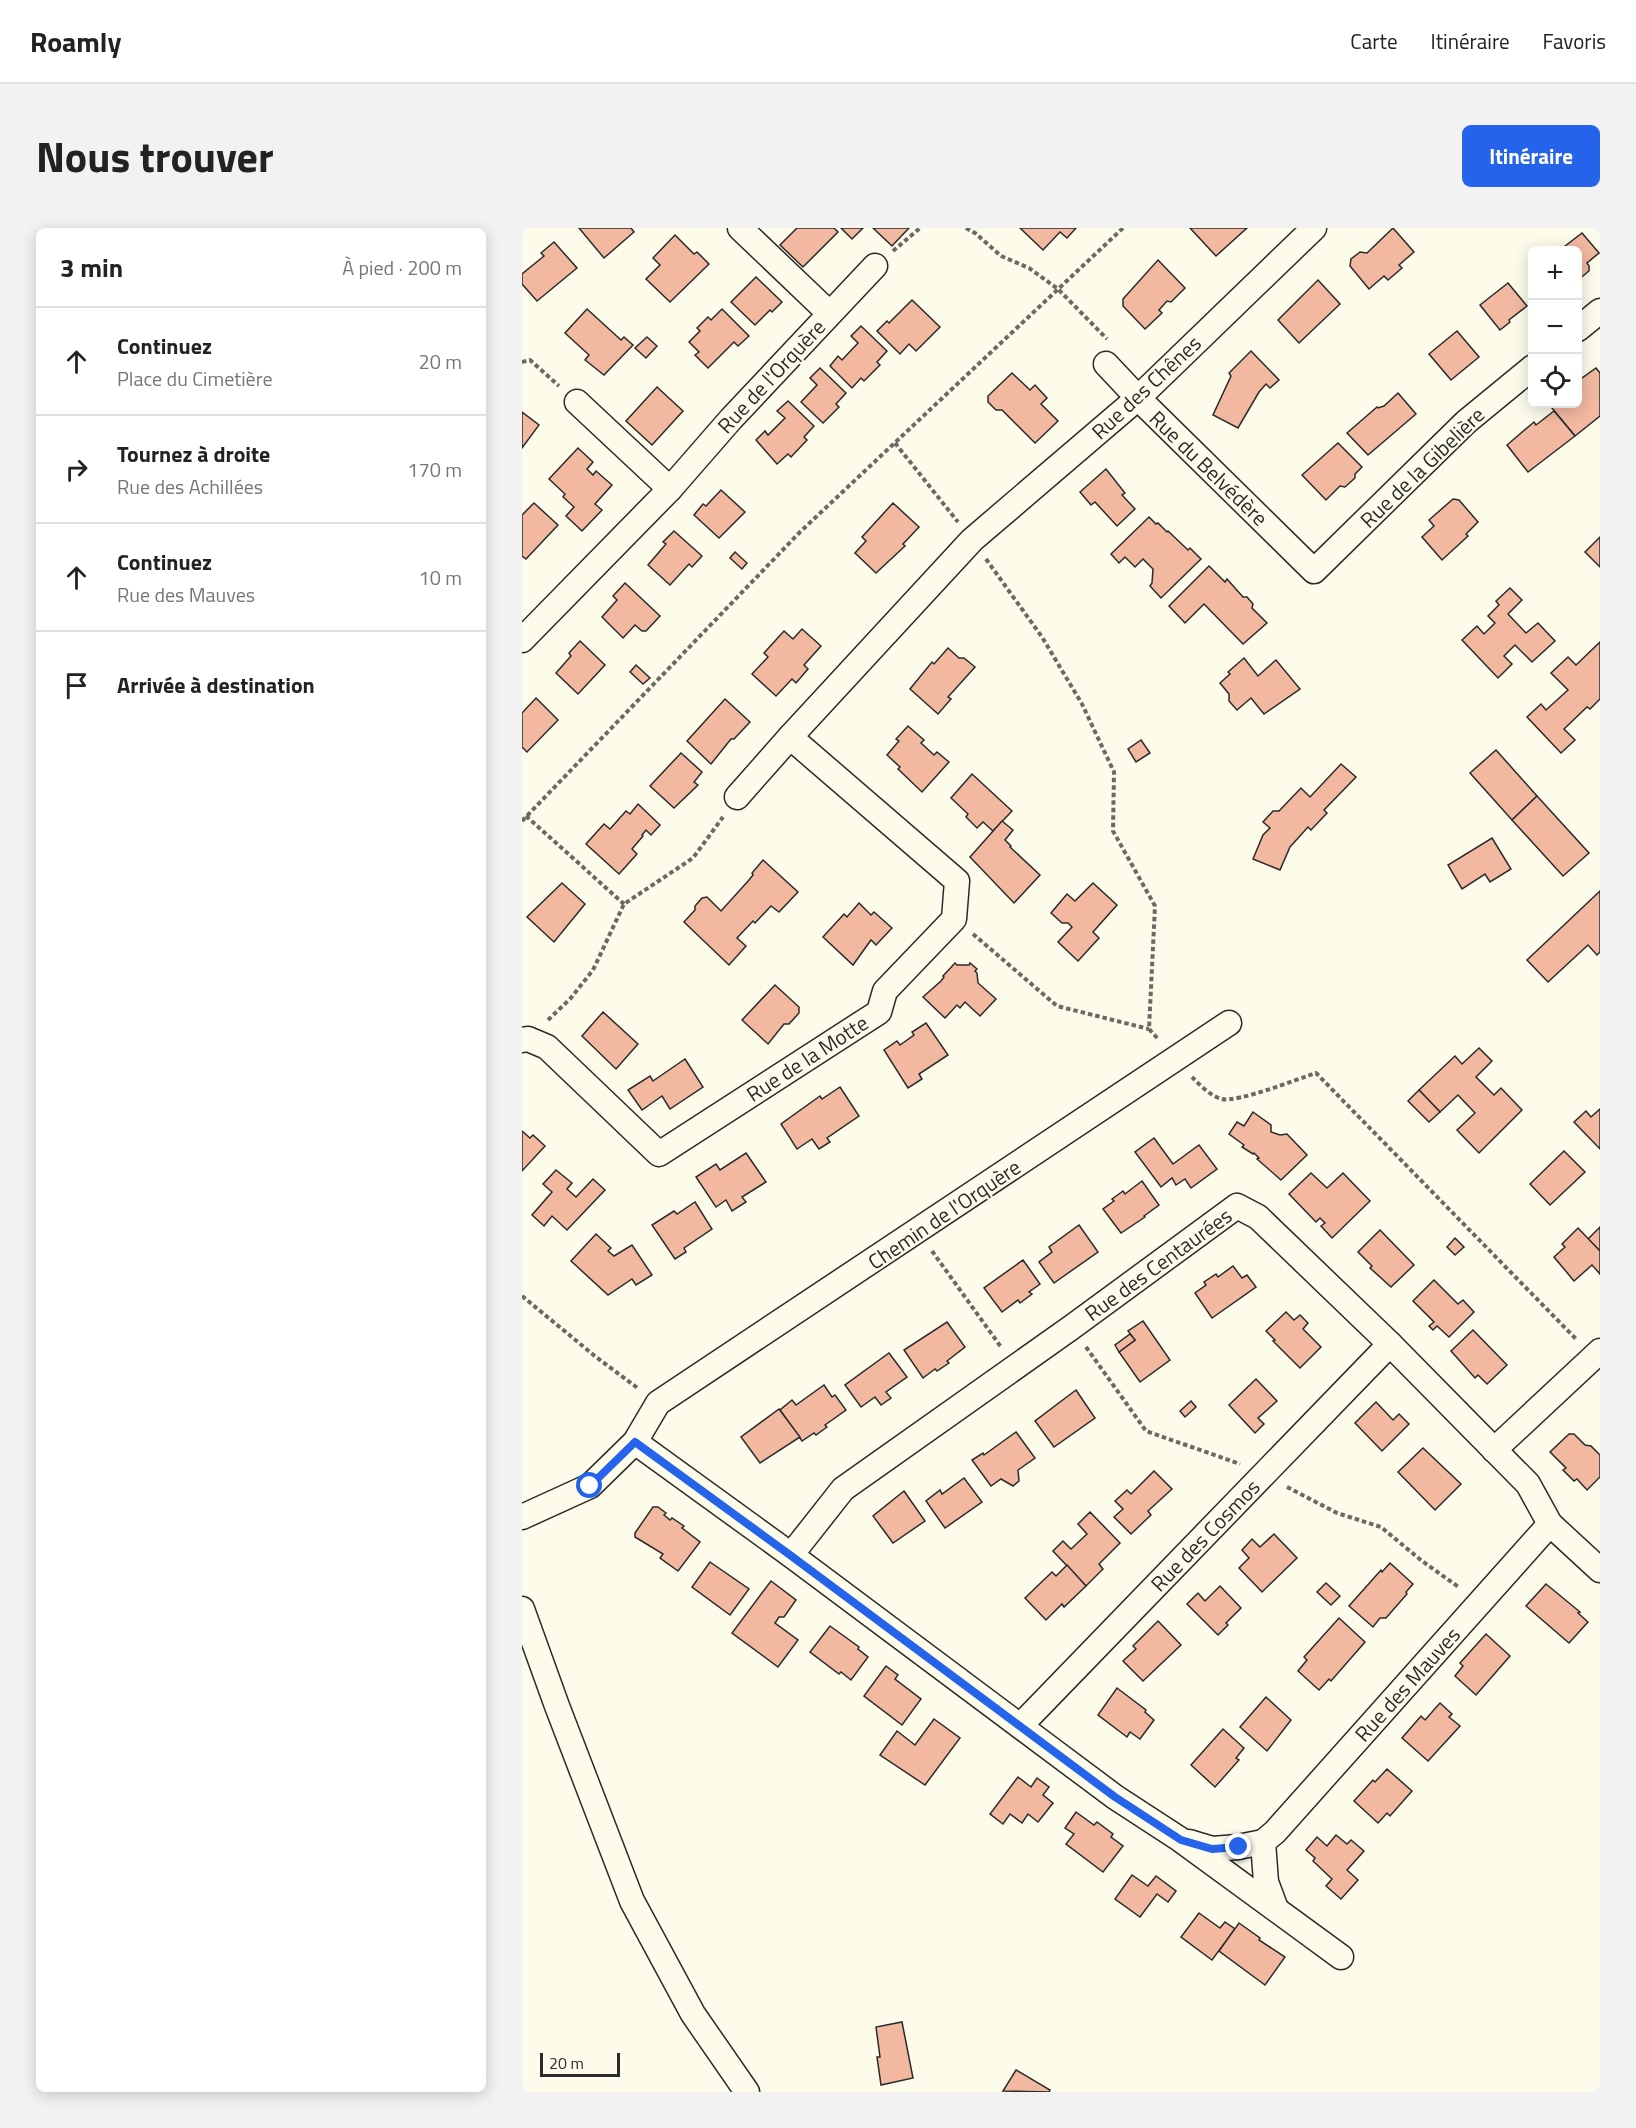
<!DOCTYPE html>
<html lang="fr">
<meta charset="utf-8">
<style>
body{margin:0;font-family:"Titillium Web",sans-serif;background:#f2f2f2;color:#222}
.controls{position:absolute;right:18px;top:18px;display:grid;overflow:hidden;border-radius:9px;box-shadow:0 3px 15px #0003}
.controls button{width:54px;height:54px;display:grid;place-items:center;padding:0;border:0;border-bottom:2px solid #e0e0e0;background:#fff;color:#222;font:30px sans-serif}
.scale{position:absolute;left:18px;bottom:15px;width:80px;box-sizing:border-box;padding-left:6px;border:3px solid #2b2b2b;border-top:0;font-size:16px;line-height:21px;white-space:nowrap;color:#2b2b2b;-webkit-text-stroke:4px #fdfbea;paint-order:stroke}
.stop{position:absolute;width:18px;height:18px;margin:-14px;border:4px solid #2563eb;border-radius:50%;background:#fff}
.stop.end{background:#2563eb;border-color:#fff;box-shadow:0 2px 6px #0008}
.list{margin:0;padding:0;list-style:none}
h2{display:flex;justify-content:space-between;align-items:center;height:78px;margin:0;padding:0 24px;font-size:26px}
h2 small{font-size:20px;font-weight:400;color:#767676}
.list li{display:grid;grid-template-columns:39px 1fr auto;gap:18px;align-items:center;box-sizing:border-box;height:108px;padding:0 24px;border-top:2px solid #e0e0e0}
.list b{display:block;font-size:22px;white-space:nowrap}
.list p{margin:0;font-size:20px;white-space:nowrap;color:#767676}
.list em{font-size:20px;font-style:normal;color:#767676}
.icon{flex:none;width:33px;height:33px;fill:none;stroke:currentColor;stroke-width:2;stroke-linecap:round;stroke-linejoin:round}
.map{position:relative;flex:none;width:1078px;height:1864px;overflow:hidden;border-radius:9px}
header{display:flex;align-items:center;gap:36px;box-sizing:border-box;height:84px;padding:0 30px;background:#fff;border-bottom:2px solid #e0e0e0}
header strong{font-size:28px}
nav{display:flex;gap:33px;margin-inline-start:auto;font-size:21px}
.intro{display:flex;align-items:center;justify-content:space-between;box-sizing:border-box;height:144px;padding:0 36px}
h1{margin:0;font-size:42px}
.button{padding:15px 27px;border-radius:9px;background:#2563eb;color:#fff;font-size:21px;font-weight:700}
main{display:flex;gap:36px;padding:0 36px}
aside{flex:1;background:#fff;border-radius:9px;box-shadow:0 3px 15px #0003}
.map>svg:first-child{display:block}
</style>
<header>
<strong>Roamly</strong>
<nav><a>Carte</a><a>Itinéraire</a><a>Favoris</a></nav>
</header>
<div class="intro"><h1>Nous trouver</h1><a class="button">Itinéraire</a></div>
<main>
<aside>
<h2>3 min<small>À pied · 200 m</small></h2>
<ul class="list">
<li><svg class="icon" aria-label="ahead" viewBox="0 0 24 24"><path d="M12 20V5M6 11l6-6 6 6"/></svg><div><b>Continuez</b><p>Place du Cimetière</p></div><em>20 m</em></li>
<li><svg class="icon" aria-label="right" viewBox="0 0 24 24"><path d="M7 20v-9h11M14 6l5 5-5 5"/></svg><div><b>Tournez à droite</b><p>Rue des Achillées</p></div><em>170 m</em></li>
<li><svg class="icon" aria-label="ahead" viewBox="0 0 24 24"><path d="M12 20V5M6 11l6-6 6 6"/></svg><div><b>Continuez</b><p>Rue des Mauves</p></div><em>10 m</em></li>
<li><svg class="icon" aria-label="arrive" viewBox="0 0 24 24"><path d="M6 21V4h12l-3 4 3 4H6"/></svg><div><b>Arrivée à destination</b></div></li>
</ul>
</aside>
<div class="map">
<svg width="1078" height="1864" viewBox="0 0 1078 1864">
<rect width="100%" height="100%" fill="#fdfbea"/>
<g fill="#f2b8a0" stroke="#2b2b2b" stroke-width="1.5">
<path d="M57 0H109L112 4 82 30Z"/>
<path d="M275 0H312L316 4 281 39 258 17Z"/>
<path d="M319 0H341L330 11Z"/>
<path d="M351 0H387L370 18Z"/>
<path d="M498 0H554L545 10 538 4 521 22Z"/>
<path d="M668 0H725L694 28Z"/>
<path d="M871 0 892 24 877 37 880 40 866 52 862 48 847 61 828 38 829 31 838 24 845 25Z"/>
<path d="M1060 5 1077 25 1065 35 1067 38V43L1056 52V22H1038Z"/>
<path d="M153 7 172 26 175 24 187 36 148 74 124 51 138 37 131 30Z"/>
<path d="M32 14 55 40 15 73 0 56V46L22 28 19 25Z"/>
<path d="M636 32 663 60 649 74 645 73 637 82 640 85 623 101 601 78V71Z"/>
<path d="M234 49 260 74 250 84 248 82 233 97 209 74Z"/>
<path d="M796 52 818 76 777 115 756 92Z"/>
<path d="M986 55 1005 78 987 92 988 94 978 102 958 77Z"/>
<path d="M390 72 418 99 394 123 387 116 378 126 355 103 365 93 367 95Z"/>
<path d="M65 81 99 112 102 109 111 117 82 147 63 132 67 127 43 105Z"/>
<path d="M200 81 227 108 216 118 212 114 186 140 173 127 177 124 167 114 178 103 175 100 186 89 189 92Z"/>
<path d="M339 98 365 123 355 134 358 137 342 153 339 150 330 160 308 138 316 128 320 132 336 115 329 108Z"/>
<path d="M935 103 957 129 929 152 907 126Z"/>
<path d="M125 109 135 118 124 130 113 120Z"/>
<path d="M729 123 757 152 748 160 744 156 737 164 716 200 691 187 709 148 707 145Z"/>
<path d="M298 140 324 165 314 176 317 179 301 195 279 174 295 157 288 150Z"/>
<path d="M1074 140 1078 145V188L1053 208 1030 180 1035 176H1056V153Z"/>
<path d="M490 145 508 162 513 157 525 170 519 176 536 193 513 215 480 182H474L466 174V168Z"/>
<path d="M135 159 161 183 130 217 104 193Z"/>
<path d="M876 165 894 186 846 227 825 205 855 179 856 180 862 178Z"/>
<path d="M266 173 292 198 282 209 285 212 269 229 266 226 255 236 234 212 243 203 246 207 263 190 255 183Z"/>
<path d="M1032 183 1053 208 1006 244 985 217 1012 194 1014 197Z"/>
<path d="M0 184 17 197 0 220Z"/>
<path d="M816 215 840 239 833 246V250L823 259 818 258 804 272 780 247Z"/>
<path d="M56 220 71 234 65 241 71 247 74 243 90 257 73 276 80 282 60 303 44 288 52 279 41 269 43 266 27 251Z"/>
<path d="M584 241 603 265 600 267 613 281 595 298 573 274 569 277 558 264Z"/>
<path d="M199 262 223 284 197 310 172 287 181 276 184 278Z"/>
<path d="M931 271 937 272 956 294 944 306 946 308 920 332 900 309 912 298 907 292Z"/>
<path d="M12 275 36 297 4 331 0 328V287Z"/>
<path d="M371 275 397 299 381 316 383 318 354 345 333 325 344 313 340 309Z"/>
<path d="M627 289 634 296 636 295 645 304 646 303 666 322 668 320 679 331 639 370 628 358 630 355 631 341 621 331 613 339 603 329 597 335 589 326Z"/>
<path d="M152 303 180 328 170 339 167 336 148 357 126 337 144 316 141 314Z"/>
<path d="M1078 309V339L1063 324Z"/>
<path d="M213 324 225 335 220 341 208 330Z"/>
<path d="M687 338 703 354 705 351 721 369H725L731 376 730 380 745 395 721 416 682 376 663 395 647 378Z"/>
<path d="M103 355 138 388 124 403H120L113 397 101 410 80 389 95 372 91 368Z"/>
<path d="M988 360 1000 372 986 386 1004 405 1016 395 1033 413 1010 434 993 417 982 428 990 436 976 450 940 412 955 398 962 406 973 395 966 388 977 377 974 373Z"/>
<path d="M280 401 299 418 282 437 286 441 274 455 270 451 254 468 230 446 246 429 242 425 262 403 271 411Z"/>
<path d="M58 413 83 437 56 466 34 445 49 428 47 425Z"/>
<path d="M1078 414V471L1068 481 1065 479 1042 501 1053 512 1039 525 1005 489 1019 476 1024 482 1046 462 1029 445 1046 429 1054 437Z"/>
<path d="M426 420 437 430H442L453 439 426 469 429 471 416 486 388 461 410 434 412 436Z"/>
<path d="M722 430 736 448 754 432 778 461 742 486 729 470 715 482 707 473V466L698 455 708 446 706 444Z"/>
<path d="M114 437 128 450 121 456 108 444Z"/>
<path d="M14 470 36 492 5 524 0 519V485Z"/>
<path d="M203 471 228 494 212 511H209L189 536 165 513Z"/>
<path d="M386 498 402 512 399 515 412 527 415 524 427 534 400 564 376 541 378 539 365 527 377 513 374 511Z"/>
<path d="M619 512 628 525 614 534 606 521Z"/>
<path d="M974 522 1015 568 990 592 948 545Z"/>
<path d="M159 525 180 544 172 554 176 557 152 580 128 558Z"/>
<path d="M819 536 834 549 802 582 805 585 789 602 786 599 768 619 758 642 731 631 741 607 748 600 741 594 751 583H757L779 560 788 569Z"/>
<path d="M450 546 490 583 471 603 461 594 455 600 444 589 446 586 429 570Z"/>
<path d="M1015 568 1067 625 1041 648 990 592Z"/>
<path d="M116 576 138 597 129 607 124 602 120 607 121 608 110 621 115 626 97 646 64 616 82 596 88 601 104 583 108 586Z"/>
<path d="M480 593 491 602 483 612 489 618 488 619 518 647 492 675 448 629Z"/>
<path d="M970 610 989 641 968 654 963 646 940 661 926 637Z"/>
<path d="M241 632 276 664 257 684 249 678 233 695 231 693 215 710 224 718 207 737 162 694 173 682V678L180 670 185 669 199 683 227 652 231 647 230 645Z"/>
<path d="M40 655 63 676 32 714 5 689Z"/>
<path d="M571 655 595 677 571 704 577 710 556 733 536 714 550 699 546 695H540L529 685 545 666 553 673Z"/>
<path d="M1078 663V724L1075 727 1066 717 1026 754 1005 732Z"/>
<path d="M337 675 349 687 352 684 370 700 354 717 349 712 331 737 301 709 322 686 325 689Z"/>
<path d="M433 735 435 737H447L448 735 455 741 453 743 455 745 456 755 474 771 458 788 443 774 438 780 435 777 423 790 401 769 419 753 422 749 421 748Z"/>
<path d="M253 757 277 779V785L267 796H262L246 816 220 792Z"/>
<path d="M81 784 116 816 94 841 60 808Z"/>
<path d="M404 795 426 827 397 846 400 851 386 860 362 822 375 813 378 817 392 807 390 804Z"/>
<path d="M957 820 970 833 954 849 972 867 979 860 1000 882 957 925 935 902 953 885 936 867 918 884 897 862 933 828 940 836Z"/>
<path d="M163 831 181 859 148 881 140 868 120 882 106 862 128 848 131 853Z"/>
<path d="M318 859 337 888 305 910 308 914 297 921 290 911 275 921 259 896 298 868 300 871Z"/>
<path d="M897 862 918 884 907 894 886 873Z"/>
<path d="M1078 881V921L1052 894 1064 883 1069 889Z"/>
<path d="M731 884 749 897V904L758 907 765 906 785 927 759 952 735 931 737 930 732 925 731 926 720 919 722 917 707 906 715 894 722 898Z"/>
<path d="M0 903 8 910 11 907 23 918 0 943Z"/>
<path d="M632 910 651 936 677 917 695 941 669 960 663 951 654 957 650 950 639 959 613 924Z"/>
<path d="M1042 923 1063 944 1028 977 1008 956Z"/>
<path d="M224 925 244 954 220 969 224 974 210 983 204 972 194 979 174 949 194 936 198 942Z"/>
<path d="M34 942 50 955 45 961 54 969 71 951 83 962 45 1002 30 988 22 998 10 987 30 964 21 956Z"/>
<path d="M789 945 805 960 821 945 848 973 810 1010 799 998 803 995 798 990 794 994 767 966Z"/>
<path d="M620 953 637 977 622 988 623 989 599 1005 581 981 592 973 590 971 601 963 603 966Z"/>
<path d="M173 974 190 1001 162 1020 164 1024 153 1031 130 997 152 983 155 986Z"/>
<path d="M557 997 576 1024 532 1055 517 1034 530 1024 527 1019Z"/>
<path d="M1078 999V1023L1066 1011Z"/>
<path d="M1056 1000 1078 1023V1046L1070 1037 1052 1053 1032 1029 1043 1019 1040 1016Z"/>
<path d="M858 1002 892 1037 869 1059 848 1040 850 1038 836 1024Z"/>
<path d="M74 1006 89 1020 86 1023 92 1028 110 1017 130 1047 114 1057 110 1051 86 1067 49 1033Z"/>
<path d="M933 1010 942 1019 933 1027 925 1019Z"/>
<path d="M501 1032 518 1056 507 1064 510 1066 498 1075 496 1072 480 1084 462 1060Z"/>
<path d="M711 1038 720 1050 725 1047 734 1059 690 1090 673 1065 684 1057 682 1054 694 1046 696 1049Z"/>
<path d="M912 1052 936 1076 941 1072 952 1084 927 1109 915 1098 911 1102 907 1098 912 1094 891 1073Z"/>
<path d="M764 1084 772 1092 778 1087 786 1095 781 1101 799 1119 778 1140 751 1113 753 1112 744 1103Z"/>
<path d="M621 1093 648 1132 618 1154 597 1124 613 1112 606 1103Z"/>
<path d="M425 1094 443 1119 425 1133 427 1135 415 1143 413 1141 401 1150 382 1122Z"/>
<path d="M951 1102 985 1137 965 1156 956 1147 953 1150 929 1123Z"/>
<path d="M608 1106 613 1112 597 1124 593 1117Z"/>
<path d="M367 1125 385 1149 364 1164 369 1170 359 1177 353 1169 339 1179 323 1157Z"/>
<path d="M734 1151 755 1173 736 1190 742 1196 733 1205 707 1177Z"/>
<path d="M302 1157 310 1169 313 1167 324 1182 303 1197 305 1199 294 1207 292 1205 280 1213 258 1182 270 1172 274 1177Z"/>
<path d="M554 1162 573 1190 532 1219 513 1193Z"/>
<path d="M669 1173 674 1179 663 1189 658 1183Z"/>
<path d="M854 1174 871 1192 877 1186 887 1196 860 1223 833 1195Z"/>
<path d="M257 1181 278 1209 238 1235 219 1209Z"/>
<path d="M494 1204 513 1230 496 1242 497 1253 491 1258 479 1251 469 1258 450 1232 461 1225 462 1227Z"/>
<path d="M1047 1206H1052L1063 1217 1069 1218 1078 1227V1249L1065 1262 1055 1251 1052 1253 1041 1242 1044 1240 1028 1224Z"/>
<path d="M901 1220 939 1256 913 1282 876 1244Z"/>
<path d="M632 1243 650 1261 626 1283 629 1287 609 1306 592 1289 601 1281 593 1273 605 1262 609 1266Z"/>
<path d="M442 1250 460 1274 423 1300 404 1273 418 1262 420 1266Z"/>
<path d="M382 1263 403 1293 371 1315 351 1288Z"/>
<path d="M131 1279H136L144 1285 142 1287 148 1292 150 1290 162 1298 160 1300 178 1314 156 1343 138 1330 141 1326 113 1309V1305Z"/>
<path d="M568 1284 598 1315 577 1336 581 1341 564 1358 531 1323 541 1313 549 1321 565 1306 556 1296Z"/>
<path d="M752 1306 775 1330 740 1364 717 1340 727 1330 720 1322 730 1311 738 1319Z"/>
<path d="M188 1334 227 1361 208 1387 170 1359Z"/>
<path d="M868 1335 891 1356 884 1364 885 1366 864 1390H858L851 1399 827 1378 859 1342 860 1344Z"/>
<path d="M545 1337 564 1358 542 1379 540 1376 524 1392 503 1370 530 1344 534 1348Z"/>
<path d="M249 1353 274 1372 262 1389H257L253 1395 276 1412 256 1439 210 1405Z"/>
<path d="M804 1355 818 1368 809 1377 795 1364Z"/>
<path d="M1024 1356 1058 1384 1056 1385 1066 1394 1047 1415 1004 1378Z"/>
<path d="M698 1358 719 1380 704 1395 706 1397 696 1407 665 1376 676 1365 683 1373Z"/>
<path d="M817 1390 843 1414 809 1453 807 1451 797 1462 776 1443 785 1432 782 1429Z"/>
<path d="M636 1393 659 1417 621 1453 601 1433 614 1421 611 1418Z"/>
<path d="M308 1398 337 1419 336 1421 346 1429 329 1452 319 1444 317 1446 288 1424Z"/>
<path d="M964 1406 988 1428 954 1467 933 1448 941 1438 938 1435Z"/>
<path d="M364 1438 376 1447 373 1451 399 1471 380 1497 342 1468Z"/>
<path d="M595 1460 624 1482 623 1484 632 1492 618 1511 608 1504 605 1509 576 1487Z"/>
<path d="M744 1469 769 1492 745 1523 718 1499Z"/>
<path d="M918 1475 930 1486 927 1489 938 1498 906 1533 880 1510 899 1488 903 1492Z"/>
<path d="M412 1491 438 1510 403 1557 358 1527 375 1503 393 1517Z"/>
<path d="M701 1501 722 1520 714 1530 717 1532 693 1559 669 1537Z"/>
<path d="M865 1541 890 1563 868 1588 865 1585 856 1595 832 1573 851 1552 853 1554Z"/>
<path d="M496 1549 509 1559 515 1550 527 1559 521 1567 531 1575 516 1594 506 1586 500 1595 488 1586 481 1596 468 1586Z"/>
<path d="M554 1584 572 1597 575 1594 591 1606 589 1609 601 1618 581 1644 544 1616 552 1606 543 1600Z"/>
<path d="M814 1607 825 1616 829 1612 842 1623 825 1642 836 1652 819 1671 804 1658 810 1651 791 1633 793 1630 784 1622 795 1609 805 1618Z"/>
<path d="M610 1647 626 1658 634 1648 654 1663 646 1674 635 1666 618 1689 593 1671Z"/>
<path d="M677 1685 698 1700 703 1694 713 1701 690 1732 659 1709Z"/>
<path d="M717 1695 738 1710 737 1712 763 1729 743 1757 697 1723Z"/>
<path d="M380 1794 391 1850 359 1857 355 1829H358L354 1799Z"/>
<path d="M494 1842 528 1862 527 1864 481 1863Z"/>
</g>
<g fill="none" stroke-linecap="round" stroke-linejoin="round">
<defs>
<g id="street">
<path d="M218 0 307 85"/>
<path d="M1056 101 1078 83"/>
<path d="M584 136 616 170 792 343 944 194 1011 139"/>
<path d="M55 174 148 261"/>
<path d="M0 412 148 261 209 191 353 38"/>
<path d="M215 569 268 509"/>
<path d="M0 812 6 811 25 819 137 926 357 784 363 763 432 691 435 653 268 509 450 312 616 170 792 0"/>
<path d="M113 1214 269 1327 593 1569 659 1612 819 1729"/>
<path d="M972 1222 1078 1123"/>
<path d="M0 1289 68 1258 113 1214 136 1175 707 795"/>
<path d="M269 1327 321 1261 550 1099 715 978 736 989 868 1116 1006 1256 1028 1296 1078 1342"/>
<path d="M0 1381 35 1478 110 1673 171 1786 225 1864"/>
<path d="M498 1498 868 1116"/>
<path d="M667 1614 690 1621 716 1619 741 1614 753 1604 1028 1296"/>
<path d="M741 1614 744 1654 754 1681"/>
</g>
</defs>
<use href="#street" stroke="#2b2b2b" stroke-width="27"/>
<g stroke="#6a6964" stroke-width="4" stroke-dasharray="4.5 3" stroke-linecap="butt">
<path d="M444 0 453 5 479 28 507 40 536 61 585 111"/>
<path d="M371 23 398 0"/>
<path d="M0 134 8 132 37 158"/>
<path d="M373 215 436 294"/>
<path d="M464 331 520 409 560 476 592 544 591 603 633 678 627 801 637 812"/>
<path d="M4 588 102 676"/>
<path d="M0 593 278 304 601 0"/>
<path d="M451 706 535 778 627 801"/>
<path d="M26 792 48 771 71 742 102 676 171 630 201 589"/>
<path d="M670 849C678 857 688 868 700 871 715 875 776 851 794 845L1055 1112"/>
<path d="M410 1023 479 1119"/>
<path d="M0 1068 74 1129 117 1161"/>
<path d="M564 1119 624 1203 718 1236"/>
<path d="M765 1259 815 1285 859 1299 900 1333 938 1360"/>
</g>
<use href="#street" stroke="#fdfbea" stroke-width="24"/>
</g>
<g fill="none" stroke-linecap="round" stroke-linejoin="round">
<path stroke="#2563eb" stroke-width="8" d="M68 1258 113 1214 268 1327 593 1569 659 1612 690 1621 717 1619"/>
</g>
<g text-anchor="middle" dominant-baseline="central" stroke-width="4.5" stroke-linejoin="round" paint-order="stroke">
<g font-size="21" fill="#2b2b2b" stroke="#fdfbea">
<text transform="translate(249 148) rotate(-47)">Rue de l'Orquère</text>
<text transform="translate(624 159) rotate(-43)">Rue des Chênes</text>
<text transform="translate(900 239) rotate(-44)">Rue de la Gibelière</text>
<text transform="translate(687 240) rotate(44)">Rue du Belvédère</text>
<text transform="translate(285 830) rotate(-33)">Rue de la Motte</text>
<text transform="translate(422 986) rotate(-34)">Chemin de l'Orquère</text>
<text transform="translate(636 1036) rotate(-36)">Rue des Centaurées</text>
<text transform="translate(683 1307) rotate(-46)">Rue des Cosmos</text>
<text transform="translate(885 1456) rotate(-48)">Rue des Mauves</text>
</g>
</g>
</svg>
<div class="controls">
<button>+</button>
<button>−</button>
<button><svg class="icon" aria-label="locate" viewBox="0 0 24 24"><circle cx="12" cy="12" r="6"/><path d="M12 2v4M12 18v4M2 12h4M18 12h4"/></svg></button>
</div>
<div class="scale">20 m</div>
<div class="stop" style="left:68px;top:1258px"></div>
<div class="stop end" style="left:717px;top:1619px"></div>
</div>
</main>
